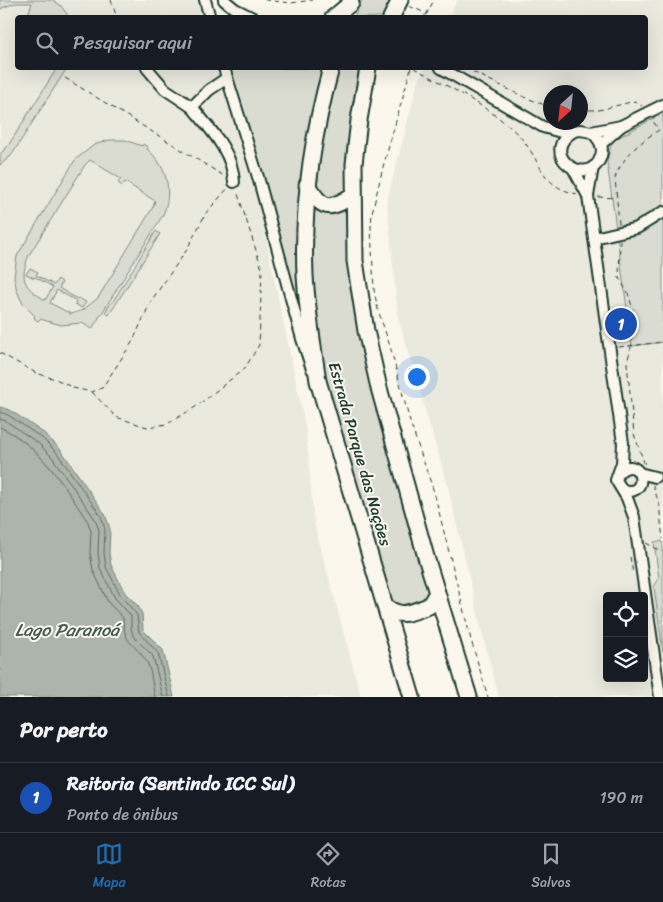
<!DOCTYPE html>
<html lang="pt">
<meta charset="utf-8">
<style>
body{margin:0;font-family:Sriracha,sans-serif;background:#20242c;color:#f1f3f6}
.controls{position:absolute;right:15px;bottom:15px;display:grid;overflow:hidden;border-radius:5px;box-shadow:0 5px 20px #0002}
.controls button{width:45px;height:45px;display:grid;place-items:center;padding:0;border:0;border-bottom:1px solid #363941;background:#171b24;color:#f1f3f6;font:25px sans-serif}
.compass{position:absolute;left:543px;top:85px;width:45px;height:45px;border-radius:50%;background:#171b24;box-shadow:0 5px 20px #0002;rotate:207deg}
.you{position:absolute;left:416px;top:376px;width:18px;height:18px;margin:-12px;border:4px solid #fff;border-radius:50%;background:#1a73e8;box-shadow:0 0 0 8px #1a73e833}
.badge{display:grid;place-items:center;width:32px;height:32px;border-radius:50%;background:#1f6fb2;color:#fff;font-size:16px;font-weight:700}
.pin{position:absolute;translate:-50% -50%;border:2px solid #fff;box-shadow:0 1px 5px #0006}
.list{margin:0;padding:0;list-style:none}
h2{display:flex;justify-content:space-between;align-items:center;height:65px;margin:0;padding:0 20px;font-size:21px}
h2 small{font-size:16px;font-weight:400;color:#9ea1a6}
.list li{display:grid;grid-template-columns:32px 1fr auto;gap:15px;align-items:center;box-sizing:border-box;height:70px;padding:0 20px;border-top:1px solid #363941}
.list b{display:block;font-size:19px;white-space:nowrap}
.list p{margin:0;font-size:16px;white-space:nowrap;color:#9ea1a6}
.list em{font-size:16px;font-style:normal;color:#9ea1a6}
.icon{flex:none;width:28px;height:28px;fill:none;stroke:currentColor;stroke-width:2;stroke-linecap:round;stroke-linejoin:round}
.map{position:relative;flex:none;width:663px;height:697px;overflow:hidden}
.search{position:absolute;background:#171b24;box-shadow:0 5px 20px #0002;left:15px;right:15px;top:15px;height:55px;display:flex;align-items:center;gap:12px;box-sizing:border-box;padding:0 18px;border-radius:5px;color:#9ea1a6;font-size:19px}
.sheet{height:135px;background:#171b24}
nav{display:flex;justify-content:space-around;align-items:center;box-sizing:border-box;height:70px;border-top:1px solid #363941;background:#171b24;font-size:14px;color:#9ea1a6}
nav a{display:grid;justify-items:center;gap:2px}
nav .on{color:#1f6fb2}
.map>svg:first-child{display:block}
</style>
<div class="map">
<svg width="663" height="697" viewBox="0 0 663 697">
<rect width="100%" height="100%" fill="#fbf7ec"/>
<filter id="ink" filterUnits="userSpaceOnUse"><feTurbulence type="fractalNoise" baseFrequency=".02" numOctaves="2"/><feDisplacementMap in="SourceGraphic" scale="10" xChannelSelector="R" yChannelSelector="G"/><feConvolveMatrix kernelMatrix="1 2 1 2 8 2 1 2 1" color-interpolation-filters="sRGB"/></filter>
<g filter="url(#ink)">
<g fill="#eae9de" fill-rule="evenodd">
<path d="M0 0H204L209 17 18 18V68H225L240 115 306 430 314 523 361 697H174L163 650 143 630 138 606 125 593 111 565 109 553 110 529 105 514 61 450 45 434 10 410 0 407Z"/>
<path d="M457 0H663V697H499L485 645 448 487 398 318 387 201 417 85 425 68H646V18L449 17ZM550 92H580V122H550ZM607 596H644V678H607Z"/>
</g>
<g fill="#dbdcd1" stroke="#7d8c82" fill-rule="evenodd">
<path d="M0 0H53L61 6 69 17H27L32 3H15L0 9Z"/>
<path d="M362 0H393L383 17 354 18Z"/>
<path d="M57 68H67L11 156 0 165V154L8 146Z"/>
<path d="M229 68H324L310 119 299 206 300 306Z"/>
<path d="M336 68H359L351 114 345 192 329 202 317 188 325 110Z"/>
<path d="M663 113V342L632 346 607 162 612 141Z"/>
<path d="M109 140H125L142 146 143 144 148 147 147 149C167 166 173 190 163 215L92 329 82 323 61 325 40 319 38 321 34 318 35 316 23 304 17 291 14 277 17 256 75 160 94 145ZM90 160 121 179 118 183 122 186 125 182 155 201 153 207 98 298 83 310 71 314 50 303 57 290 76 301 75 304 82 308 86 302 78 298 77 299 59 288 62 282 58 279 54 285 36 275 38 272 30 268 26 274 34 278 35 277 53 287 45 300C24 287 19 280 29 255L85 165Z"/>
<path d="M345 210 354 308 362 348 381 423 406 507 408 527 429 596V601L395 610 372 534 365 521 326 390 312 304 311 211Z"/>
<path d="M156 231 160 234 109 315 105 312 111 303H112Z"/>
<path d="M662 541 663 546V652L654 587 659 578 654 542Z"/>
</g>
<path fill="#adb4aa" stroke="#74847b" d="M0 407 10 410 45 434 61 450 105 514 110 529 109 553 111 565 125 593 138 606 142 614 143 630 163 650 174 697H0Z"/>
<g fill="none" stroke-linecap="round" stroke-linejoin="round">
<g stroke="#586d63" stroke-width="1">
<path d="M0 412 8 415 42 438 57 453 101 516 105 529 104 553 106 567 121 596 137 615 139 632 158 653 169 697"/>
<path d="M0 419 6 421 38 443 52 457 95 519 99 530 98 553 100 568 115 598 131 616V628L133 636 153 656 163 697"/>
<path d="M0 427C41 446 64 486 88 522L91 531 90 553 93 570 108 602 123 618C125 645 131 640 145 659 152 668 152 686 155 697"/>
</g>
<defs>
<g id="minor">
<path d="M205 0 210 18"/>
<path d="M224 0 235 9 253 18"/>
<path d="M147 68 165 89 192 107"/>
<path d="M224 68 258 177 302 339 312 369"/>
<path d="M441 68 543 127 561 132 581 130 591 132 621 126"/>
<path d="M227 78 209 90 192 107C210 129 233 152 234 182"/>
<path d="M574 131C535 154 590 191 601 156 604 146 599 138 591 132"/>
<path d="M601 144 621 126 663 105"/>
<path d="M593 167 588 196 623 443 622 463 616 480 627 498 634 517 660 697"/>
<path d="M574 170 588 196"/>
<path d="M594 238 637 228 663 212"/>
<path d="M620 471C643 454 650 498 623 490"/>
<path d="M639 473 655 477"/>
</g>
<g id="highway">
<path d="M333 18 351 3"/>
<path d="M391 18 400 0"/>
<path d="M331 68C312 137 302 203 305 275 307 310 313 346 318 381L412 697"/>
<path d="M368 68 359 120 354 164 355 261 366 331 379 388 426 557 469 697"/>
<path d="M307 185C323 210 329 211 353 195"/>
<path d="M386 607C403 619 410 612 429 606L437 593"/>
</g>
</defs>
<use href="#minor" stroke="#1f3d34" stroke-width="14"/>
<use href="#highway" stroke="#1f3d34" stroke-width="19"/>
<g stroke="#1f3d34" stroke-width="1" stroke-dasharray="5 4" stroke-linecap="butt">
<path d="M111 0 117 18"/>
<path d="M265 0 291 3 313 0"/>
<path d="M409 6 421 11 427 18"/>
<path d="M426 15 434 0"/>
<path d="M411 68 383 167 372 213 371 227 374 290 378 310 390 346 410 422 434 492 471 640 488 697"/>
<path d="M414 68C447 86 498 111 522 139 543 164 540 186 577 194"/>
<path d="M465 68 524 97 550 107"/>
<path d="M65 78 224 176"/>
<path d="M580 110H599L635 101 642 106"/>
<path d="M598 197 616 198"/>
<path d="M619 224 615 178C622 157 641 141 659 130L653 121"/>
<path d="M620 240 619 278 628 293 633 310 632 343 627 363 634 434 645 465"/>
<path d="M619 347 663 342"/>
<path d="M0 353 36 373 58 380 73 388 92 392 102 388 133 341 151 301 186 251 206 213 228 188"/>
<path d="M92 392 116 417 147 427 167 424 197 406 245 368 259 345 262 269 237 191"/>
<path d="M653 485 659 504 663 539"/>
<path d="M646 543 663 552"/>
<path d="M630 557 633 573"/>
</g>
<use href="#minor" stroke="#fbf7ec" stroke-width="10"/>
<use href="#highway" stroke="#fbf7ec" stroke-width="15"/>
</g>
</g>
<g text-anchor="middle" dominant-baseline="central" stroke-width="4" stroke-linejoin="round" paint-order="stroke">
<g font-size="16" fill="#1f3d34" stroke="#fbf7ec">
<text transform="translate(360 454) rotate(74)">Estrada Parque das Nações</text>
</g>
<g font-size="18" font-style="italic" fill="#425b52" stroke="#fbf7ec">
<text x="67" y="630">Lago Paranoá</text>
</g>
</g>
</svg>
<div class="controls">
<button><svg class="icon" aria-label="locate" viewBox="0 0 24 24"><circle cx="12" cy="12" r="6"/><path d="M12 2v4M12 18v4M2 12h4M18 12h4"/></svg></button>
<button><svg class="icon" aria-label="layers" viewBox="0 0 24 24"><path d="M12 4l9 5-9 5-9-5zM3 14l9 5 9-5"/></svg></button>
</div>
<svg class="compass" viewBox="-18 -18 36 36"><path d="M0-13l5 13h-10z" fill="#e53935"/><path d="M0 13l5-13h-10z" fill="#9ea1a6"/></svg>
<div class="you"></div>
<div class="pin badge" style="left:621px;top:324px;background:#1a4fb4">1</div>
<div class="search"><svg class="icon" aria-label="search" viewBox="0 0 24 24"><circle cx="10" cy="10" r="6"/><path d="M15 15l6 6"/></svg>Pesquisar aqui</div>
</div>
<section class="sheet">
<h2>Por perto<small></small></h2>
<ul class="list">
<li><span class="badge" style="background:#1a4fb4">1</span><div><b>Reitoria (Sentindo ICC Sul)</b><p>Ponto de ônibus</p></div><em>190 m</em></li>
</ul>
</section>
<nav>
<a class="on"><svg class="icon" aria-label="map" viewBox="0 0 24 24"><path d="M3 6l6-2 6 2 6-2v14l-6 2-6-2-6 2zM9 4v14M15 6v14"/></svg>Mapa</a>
<a><svg class="icon" aria-label="directions" viewBox="0 0 24 24"><path d="M12 3l9 9-9 9-9-9zM9 14v-3h6M13 9l2 2-2 2"/></svg>Rotas</a>
<a><svg class="icon" aria-label="saved" viewBox="0 0 24 24"><path d="M7 4h10v16l-5-4-5 4z"/></svg>Salvos</a>
</nav>
